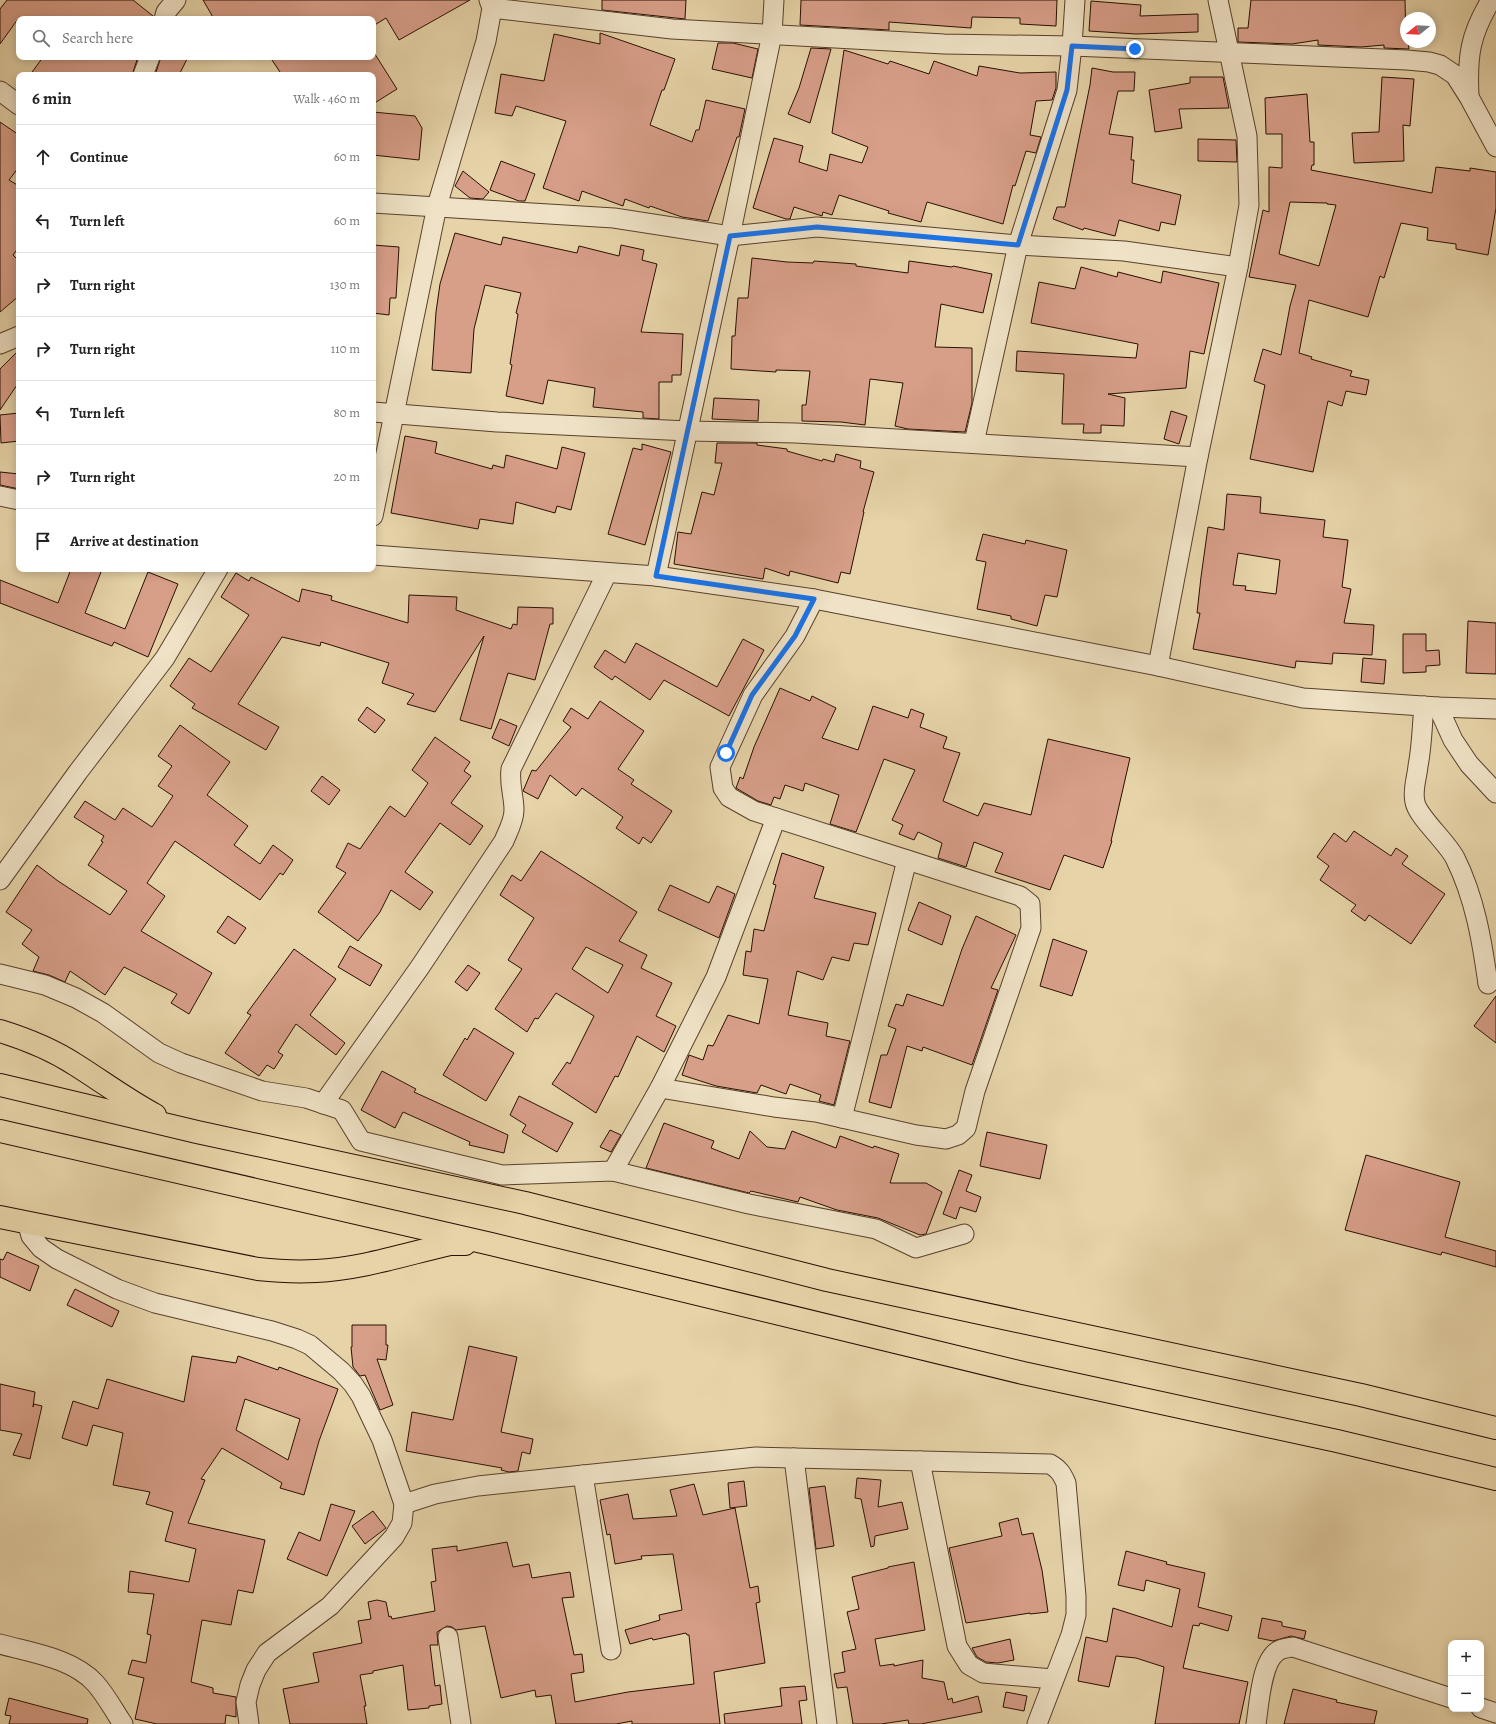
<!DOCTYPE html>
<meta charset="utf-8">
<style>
body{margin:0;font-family:Alegreya,serif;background:#f2f2f2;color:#222}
.controls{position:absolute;right:12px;bottom:12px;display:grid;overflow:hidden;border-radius:8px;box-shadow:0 2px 10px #0003}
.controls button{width:36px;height:36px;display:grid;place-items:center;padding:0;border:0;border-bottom:1px solid #e0e0e0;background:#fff;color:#222;font:20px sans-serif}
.compass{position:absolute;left:1400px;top:12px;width:36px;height:36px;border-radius:50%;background:#fff;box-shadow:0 2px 10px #0003;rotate:252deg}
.stop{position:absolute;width:12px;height:12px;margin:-9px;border:3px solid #1a73e8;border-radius:50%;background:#fff}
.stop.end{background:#1a73e8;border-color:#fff;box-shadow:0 1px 4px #0008}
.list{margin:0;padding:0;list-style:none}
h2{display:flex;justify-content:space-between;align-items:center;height:52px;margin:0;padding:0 16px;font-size:17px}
h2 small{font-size:13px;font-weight:400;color:#767676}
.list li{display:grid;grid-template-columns:26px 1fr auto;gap:12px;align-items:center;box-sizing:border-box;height:64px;padding:0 16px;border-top:1px solid #e0e0e0}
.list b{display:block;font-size:15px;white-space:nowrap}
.list em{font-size:13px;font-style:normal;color:#767676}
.icon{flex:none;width:22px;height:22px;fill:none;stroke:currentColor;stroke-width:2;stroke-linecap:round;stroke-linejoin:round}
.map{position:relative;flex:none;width:1496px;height:1724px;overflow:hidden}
.search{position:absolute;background:#fff;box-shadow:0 2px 10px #0003;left:16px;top:16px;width:360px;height:44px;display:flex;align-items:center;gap:10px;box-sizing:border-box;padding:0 14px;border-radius:8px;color:#767676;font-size:15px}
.panel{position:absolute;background:#fff;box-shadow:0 2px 10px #0003;left:16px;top:72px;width:360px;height:500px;border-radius:8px}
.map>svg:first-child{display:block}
</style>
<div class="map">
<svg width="1496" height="1724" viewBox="0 0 1496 1724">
<rect width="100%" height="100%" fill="#e6d3a8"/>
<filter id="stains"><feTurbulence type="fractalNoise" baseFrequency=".005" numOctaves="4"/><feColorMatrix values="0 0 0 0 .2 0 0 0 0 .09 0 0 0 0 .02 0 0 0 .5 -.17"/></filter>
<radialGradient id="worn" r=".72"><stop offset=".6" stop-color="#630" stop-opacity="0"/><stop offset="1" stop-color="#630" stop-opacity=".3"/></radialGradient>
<g fill="#d79e88" stroke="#2a0f02" fill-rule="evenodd">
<path d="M7 0H133L153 16V19H18L0 44V9Z"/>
<path d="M203 0H470L399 40 386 18 373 26V19H214Z"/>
<path d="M602 0H686L685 19 602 10Z"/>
<path d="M801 0H1057L1056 26 1020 24V18L972 17 971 28 889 22V30L800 25Z"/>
<path d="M1251 0H1405L1406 42H1408L1409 49 1384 48V45L1361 47 1318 45V40L1292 44 1238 42V28H1248Z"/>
<path d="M1091 1 1141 5 1140 16 1198 14V32L1136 34 1089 31Z"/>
<path d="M600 33 675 59 664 90H662L650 125 692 142 696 130H699L706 100 745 109 739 137H737L708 221 682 217 650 206 649 208 625 199 623 206 582 191 579 201 543 188 566 121 516 106 512 116 495 113 501 74 544 81 554 34 600 44Z"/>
<path d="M718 43H733L758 49 752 78 712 69Z"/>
<path d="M811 48 831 49 810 123 788 114 799 88Z"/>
<path d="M844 50 888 64 890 61 929 74 934 61 977 76 979 66 1020 73 1056 72V88L1052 100 1036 101 1030 135 1041 137 1036 153 1026 151 1015 186 1013 185 1003 224 927 202 921 222 888 213 889 211 839 195 832 215 823 212 822 216 794 207 790 219H786L753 208 774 138 803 146 799 162 827 171 830 154 862 163 868 147 832 133Z"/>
<path d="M373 51 397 89 373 104V75H282L270 57H373Z"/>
<path d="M43 57H138L132 75H30Z"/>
<path d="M161 57H188L179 75H155Z"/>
<path d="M1092 68 1113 72H1135L1134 91H1118L1109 134 1133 137 1131 160H1134L1132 183 1181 195 1175 225 1161 222 1159 231 1119 220 1115 236 1084 228 1083 230 1053 219 1057 207H1065L1090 85Z"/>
<path d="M1190 77H1223L1229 108 1179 109 1182 128 1155 132 1149 90 1190 83Z"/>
<path d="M1382 77 1414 79 1410 126 1403 125 1404 161 1354 163 1352 133 1379 132Z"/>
<path d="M1307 94 1310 142H1314V165H1312L1311 170 1432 193 1436 167 1470 171V168L1496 172V208L1488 255 1456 249V244L1427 240 1428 228 1401 223 1384 278 1380 276 1368 317 1309 300 1299 353 1312 357 1311 359 1352 371 1350 376 1369 380 1366 395 1346 391 1342 406 1328 401 1313 472 1250 459 1265 385 1254 381 1263 349 1281 355 1290 306 1296 285 1249 277 1263 210 1269 212V167L1282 168V134H1266L1265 98ZM1290 202 1327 203V204L1336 205 1319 266 1279 254Z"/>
<path d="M373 112 415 116 422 128 419 160 373 155Z"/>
<path d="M0 122 19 135V167L9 180 19 186V247L13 255 19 261V296L0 312Z"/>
<path d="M1198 139 1236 140 1237 162 1198 161Z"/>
<path d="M501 161 535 174 525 201H519L490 190Z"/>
<path d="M463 171 489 192 483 199 470 198 455 186Z"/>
<path d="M455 233 501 245 503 237 577 253 579 246 619 256 621 245 644 250 642 260 657 264 641 332 683 334 681 375H672V382H659V419L643 418V412L593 407 595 388 548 380 543 404 506 396 512 365 510 364 518 314 516 313 521 293 485 285 474 329 471 373 432 370 436 312 440 284Z"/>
<path d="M373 245 399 247 396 298H390L389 315 373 313Z"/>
<path d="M752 258 787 262 813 263 814 261 856 264V266L908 273 909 261 952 267 953 266 992 274 983 313 941 304 935 347 972 348V403L965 432 908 429 895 426 903 383 870 379 865 425 841 422 802 421V405H806L810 371 776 370V372L731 369 732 336H735L738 298H748Z"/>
<path d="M1081 267 1117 277 1118 272 1161 283 1163 271 1219 283 1204 354 1190 351 1186 388 1108 394 1125 398 1124 426 1101 425V433H1083L1084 424H1062L1064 374 1016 371 1017 351 1136 358 1138 344 1031 323 1039 282 1075 289Z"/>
<path d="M19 350V382L0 410V369Z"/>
<path d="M714 398 759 400 758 421 712 419Z"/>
<path d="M1171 411 1187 416 1179 444 1164 439Z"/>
<path d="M19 413V441L1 443 0 415Z"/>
<path d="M405 436 437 442 435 453 492 469 493 465 504 468 506 455 557 469 562 447 585 453 571 510 557 506 555 513 516 502 513 524 480 519 478 529 391 513Z"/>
<path d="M717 443H757V445L787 449V451L822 461 823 459 834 462 836 454 861 461 860 468 874 472 863 512H864L850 574 841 572 838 583 790 571 789 576 765 568 763 579 674 564 678 532 691 534 702 492 714 495 722 463H715Z"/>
<path d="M642 444 671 452 645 545 608 534 633 448 642 450Z"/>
<path d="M0 472 19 474V489L0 485Z"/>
<path d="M1227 494 1261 497 1260 513 1325 520 1323 537 1348 540 1342 587 1351 589 1344 623 1374 625 1372 655 1333 653 1332 664 1296 661 1295 668 1193 649 1200 613H1197L1201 577 1208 527 1224 530ZM1238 553 1280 560 1276 594 1245 590 1246 586 1233 585Z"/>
<path d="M983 534 1025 544 1026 540 1067 550 1057 597 1045 595 1037 626 1011 619V616L977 609 986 562 976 560Z"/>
<path d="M71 569H93L101 572 85 613 125 629 148 572 178 584 148 657 114 642 112 646 0 603V580L58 603Z"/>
<path d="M236 573 249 581 251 577 299 602 302 589 332 596 331 600 408 623 409 595 457 597 456 610 511 629 513 624 517 625 518 607 553 608V624H550L535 680 508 673 491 729 460 720 484 636 435 712 407 704 414 694 382 683 389 663 321 642 320 646 282 637 238 704 279 727 266 750 192 708 195 704 170 686 189 658 211 672 249 615 221 597Z"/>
<path d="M1468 621 1496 623V674L1466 673Z"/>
<path d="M1403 634H1426V651L1439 650 1440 665 1426 666V672L1403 673Z"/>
<path d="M743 639 764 650 729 716 664 680 650 700 615 676 612 680 594 667 605 650 625 663 636 643 717 687Z"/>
<path d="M1363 658 1386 660 1384 684 1361 682Z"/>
<path d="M780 688 810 701 812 696 836 708 822 738 858 750 873 706 908 718 911 709 924 714 920 727 947 737 943 748 960 753 943 801 978 816 984 803 1031 815 1048 739 1130 758 1111 841H1112L1103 868 1064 855 1050 890 995 872 1003 853 974 842 966 867 938 858 942 843 918 832 914 840 899 834 903 825 892 820 915 770 884 759 856 832 830 824 839 795 805 783 803 791 785 785 780 799 774 797 771 805 758 801 736 788 740 777 743 779 754 747Z"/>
<path d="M600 701 644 731 618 769 634 780 631 784 672 811 651 843 643 837 639 844 616 828 623 817 582 788 576 796 550 775 538 799 523 791 532 770 536 771 571 727 563 721 571 708 588 719Z"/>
<path d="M367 707 385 720 375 733 358 720Z"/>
<path d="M500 719 517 726 509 746 492 738Z"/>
<path d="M180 725 230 762 207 795 248 826 234 845 260 864 273 845 293 860 283 875 280 873 260 900 175 841 147 883 165 896 141 931 212 973 189 1014 171 1003 177 994 124 967 105 995 70 971 65 982 49 975 33 971 39 957 22 944 32 930 6 912 37 865 58 881 110 915 127 891 88 865 103 842 101 841 104 836 74 817 85 801 115 820 123 808 152 827 173 796 158 786 172 766 158 756Z"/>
<path d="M435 737 470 762 464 771 471 776 451 803 483 826 470 845 440 823 405 872 433 892 420 910 391 890 380 912 358 941 318 912 346 873 336 867 348 843 360 849 390 806 405 817 428 783 412 770Z"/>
<path d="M322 776 340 790 329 805 311 791Z"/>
<path d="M1354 831 1391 856 1396 848 1408 856 1402 864 1445 894 1411 944 1369 915 1365 921 1351 911 1356 905 1320 880 1329 866 1317 857 1334 833 1346 842Z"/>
<path d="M541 851 637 912 619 941 647 955 641 968 672 983 656 1016 676 1026 664 1052 637 1036 618 1077 615 1076 596 1113 552 1084 567 1062 570 1064 594 1016 556 993 538 1019 535 1018 527 1032 495 1009 522 969 508 960 534 918 500 895 512 875 521 881ZM586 947 623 965 608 993 572 969Z"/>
<path d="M782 853 824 867 814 898 876 913 868 945 854 943 849 961 832 957 823 980 797 971 788 1015 828 1023 826 1036 850 1041 834 1105 819 1101 821 1095 790 1084 786 1094 761 1085 757 1093 716 1086 682 1075 689 1055 703 1060 708 1045 713 1046 728 1015 759 1024 768 979 743 975 746 951 751 952 754 929 764 931 776 885 773 884Z"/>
<path d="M670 885 709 903 717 886 735 894 719 938 658 910Z"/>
<path d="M919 902 951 916 942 945 908 930Z"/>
<path d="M228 916 246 928 235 944 217 932Z"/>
<path d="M976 916 1016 935 991 988 998 990 972 1065 923 1047 922 1051 907 1046 891 1108 869 1102 881 1055H887L896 1029 888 1026 896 1004 903 1006 907 994 943 1006 962 949Z"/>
<path d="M1053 939 1087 951 1072 996 1040 986Z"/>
<path d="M350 946 382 965 370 986 338 967Z"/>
<path d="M294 949 336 979 310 1015 345 1043 336 1055 296 1024 278 1052 283 1055 274 1069 267 1065 259 1076 225 1053 251 1015 247 1013Z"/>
<path d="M468 965 480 973 467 991 455 982Z"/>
<path d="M1496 996V1043L1474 1026Z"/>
<path d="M474 1028 514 1053 486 1101 443 1075 465 1038 467 1040Z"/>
<path d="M382 1071 416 1089 414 1092 508 1135 504 1153 469 1145 470 1142 403 1112 395 1128 361 1110Z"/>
<path d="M519 1096 573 1123 557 1152 522 1132 526 1125 510 1115Z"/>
<path d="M664 1123 714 1141 711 1148 739 1159 750 1131 767 1147 785 1149 792 1131 836 1148 840 1136 873 1148 874 1146 899 1154 890 1183H926L942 1192 926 1234 920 1235 878 1218 837 1210 800 1197 798 1202 751 1191 749 1193 646 1168Z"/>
<path d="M610 1130 621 1135 611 1152 600 1147Z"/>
<path d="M987 1132 1047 1145 1040 1179 980 1166Z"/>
<path d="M1366 1155 1460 1182 1445 1237 1496 1251V1267L1442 1252 1441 1255 1345 1230Z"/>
<path d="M959 1170 972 1175 966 1191 981 1197 976 1212 960 1207 956 1219 943 1214Z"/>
<path d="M7 1252 39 1266 30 1291 0 1277V1259L3 1260Z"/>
<path d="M75 1289 119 1311 112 1327 67 1305Z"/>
<path d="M352 1325H386V1345H388L386 1360 377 1359 393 1405 380 1410 365 1375 360 1376 353 1367 351 1347H352Z"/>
<path d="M469 1346 517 1357 501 1432 533 1439 530 1454 522 1452 518 1471 509 1472 501 1470 502 1468 406 1451 412 1412 453 1420Z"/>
<path d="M192 1356 236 1363 238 1356 278 1370 279 1367 338 1389 319 1441 304 1495 280 1488 282 1483 222 1448 201 1479 205 1480 188 1523 265 1540 253 1593 238 1590 231 1625 202 1620 191 1682 213 1688V1693L236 1697V1717L226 1715 225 1724H157L135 1719 144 1678 128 1674 132 1660 146 1663 151 1635 147 1634 154 1594 128 1592 130 1571 189 1582 196 1549 165 1541 173 1512 146 1504 150 1492 113 1485 123 1433 93 1425 87 1446 62 1438 73 1401 98 1409 107 1379 184 1402ZM245 1399 300 1419 288 1460 236 1430Z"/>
<path d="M0 1384 35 1392 33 1407 34 1404 42 1406 30 1459 13 1455 22 1434 0 1430Z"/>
<path d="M857 1478 881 1480 878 1507 902 1502 908 1529 875 1536 874 1546 871 1547 861 1499 855 1498Z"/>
<path d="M744 1481 747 1506 730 1508 728 1483Z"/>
<path d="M694 1484 703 1515 735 1508 750 1588 758 1586 760 1602 756 1603 765 1663 714 1672 720 1724H632V1721L616 1724H556L551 1695 536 1697 535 1690 501 1698 485 1626 456 1630 452 1627 447 1626 437 1632 438 1645H430L435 1686 440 1685 442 1704 429 1706V1708L408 1710 403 1665 373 1671V1673L360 1675 366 1706H364L367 1724H290L283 1689 319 1682 313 1653 362 1643 358 1621 371 1619 368 1602 377 1600 386 1602 389 1617 391 1616 392 1619 435 1611 431 1582 436 1581 432 1549 457 1546V1551L507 1542 513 1567 529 1564 532 1578 570 1572 574 1597 562 1598 574 1655 582 1654 584 1672 571 1674 575 1702 628 1692 694 1684 689 1635H687L686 1633 653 1640 652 1638 630 1644 625 1630 660 1620 659 1615 682 1610 673 1554 641 1556 642 1559 615 1564 610 1534 607 1535 600 1500 628 1494 633 1519 677 1516 670 1490Z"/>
<path d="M825 1486 834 1546 816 1549 809 1488Z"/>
<path d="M331 1504 355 1511 327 1576 287 1559 299 1532 320 1541Z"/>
<path d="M373 1511 386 1528 365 1544 352 1526Z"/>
<path d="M1018 1518 1022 1535 1033 1533 1042 1570 1048 1612 1030 1614V1613L966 1623 949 1548 1002 1536 999 1523Z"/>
<path d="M1126 1551 1167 1562 1166 1564 1205 1573 1198 1607 1232 1616 1228 1631 1200 1623 1199 1626 1193 1625 1183 1668 1248 1682 1239 1724H1155L1164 1667 1136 1658 1116 1656 1109 1687 1078 1681 1086 1637 1107 1642 1113 1608 1172 1627 1180 1589 1146 1580 1144 1591 1118 1585Z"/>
<path d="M914 1562 925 1630 875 1639 880 1666 894 1664V1666L923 1660 922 1678 944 1682 948 1700 952 1698 953 1703 978 1696 982 1712 921 1724H909L908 1720 881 1724H853L847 1687 837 1688 834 1674 845 1672 842 1652 856 1649 847 1612 859 1609 852 1577 888 1568V1567Z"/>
<path d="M1262 1618 1282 1622V1626L1306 1631 1304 1639 1291 1636 1273 1641 1258 1638Z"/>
<path d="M1010 1639 1014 1660 998 1663 986 1662 977 1657 972 1648Z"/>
<path d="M805 1686 807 1700 799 1701 802 1724H725L724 1714 782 1706 780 1688Z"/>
<path d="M1293 1689 1337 1700 1336 1702 1377 1711 1374 1724H1284Z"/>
<path d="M1006 1692 1027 1696 1024 1711 1003 1707Z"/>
<path d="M9 1698 88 1719 87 1724H9L11 1716 5 1715Z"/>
</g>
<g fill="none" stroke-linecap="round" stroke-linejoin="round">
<defs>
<g id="street">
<path d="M492 8 672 29 944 44 1072 46 1407 60 1429 62 1440 65 1455 75 1469 97 1496 147"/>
<path d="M164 19 166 12 176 0"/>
<path d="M143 75 150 57"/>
<path d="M0 91 19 105"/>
<path d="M1469 96C1467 56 1470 35 1491 0"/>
<path d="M373 203 614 218 730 236 817 227 1018 245 1124 251 1238 267"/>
<path d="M0 344 19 336"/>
<path d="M373 412 497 422 688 431 796 433 1198 457"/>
<path d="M974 443 1018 245 1067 90 1072 46 1075 0"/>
<path d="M0 496 19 500"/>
<path d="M373 516 437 206 486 41 492 8 489 0"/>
<path d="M373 555 656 576 814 599 1158 666 1303 698 1438 707 1496 709"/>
<path d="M656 576 730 236 772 34 774 0"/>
<path d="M1158 666 1198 457 1238 267 1249 205 1247 136 1218 0"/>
<path d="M1424 706C1422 726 1422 746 1418 766 1417 778 1412 790 1415 802 1417 816 1447 842 1455 858 1475 898 1482 941 1488 984"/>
<path d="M1438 707 1453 740 1469 764 1496 793"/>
<path d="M0 880 78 772 165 658 218 569"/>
<path d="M0 974 45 985 76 998 103 1013 159 1053 181 1063 262 1091 306 1098 342 1110 361 1141 502 1175 613 1171 749 1204 876 1229 916 1248 964 1234"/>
<path d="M660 1088 774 1107 816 1112 916 1135 946 1139 958 1135 966 1128 975 1091 1031 928 1030 904 1020 896 754 811 729 797 723 788 720 767 753 695 795 636 814 599"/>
<path d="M323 1104 420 967 504 841C508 831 514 821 514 810 514 796 509 785 511 769L607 573"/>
<path d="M842 1118 907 860"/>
<path d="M613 1171 660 1088 716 977 776 818"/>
<path d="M27 1222 31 1236 41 1248 57 1259 117 1289 155 1303 272 1331 297 1339 310 1345 341 1371 353 1384 361 1396 382 1440 404 1504 402 1523 394 1537 330 1606 267 1653 256 1670 250 1685 246 1702 249 1724"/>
<path d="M794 1458 827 1724"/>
<path d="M920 1461 957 1646 969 1665 983 1673 1053 1679"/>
<path d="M583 1475 611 1650"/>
<path d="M404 1504 435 1494 478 1486 756 1457 1050 1464C1059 1469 1062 1474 1066 1483L1076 1596V1615L1071 1635 1037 1724"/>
<path d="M448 1637 461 1724"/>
<path d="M0 1644C32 1653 72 1658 95 1683 106 1695 114 1711 123 1724"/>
<path d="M1481 1708 1496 1713"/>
<path d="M1256 1724C1259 1706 1261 1661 1278 1651 1282 1648 1288 1648 1293 1647L1451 1698"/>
</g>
<g id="highway">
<path d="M0 1031C26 1039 53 1050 76 1065 103 1082 127 1100 155 1115"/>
<path d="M0 1085 197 1132 525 1203 827 1280 1361 1395 1496 1428"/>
<path d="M0 1131 491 1244 1023 1373 1337 1441 1496 1479"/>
<path d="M0 1217 258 1269C277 1271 296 1272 316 1271 361 1269 406 1254 450 1244H465"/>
</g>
</defs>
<use href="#street" stroke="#59402c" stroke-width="21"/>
<use href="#highway" stroke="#2a0f02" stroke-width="24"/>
<use href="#street" stroke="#efe2c6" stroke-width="19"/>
<use href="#highway" stroke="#e6d3a8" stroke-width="22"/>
</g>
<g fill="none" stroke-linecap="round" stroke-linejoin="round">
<path stroke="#1a73e8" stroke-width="5" d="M726 753 752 695 795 636 814 599 656 576 730 236 817 227 1018 245 1067 90 1072 46 1135 49"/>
</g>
<rect width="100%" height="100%" filter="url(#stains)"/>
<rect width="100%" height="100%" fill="url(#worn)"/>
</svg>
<div class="controls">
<button>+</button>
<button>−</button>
</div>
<svg class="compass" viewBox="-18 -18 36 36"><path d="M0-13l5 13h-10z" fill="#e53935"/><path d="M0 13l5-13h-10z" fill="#767676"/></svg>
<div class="stop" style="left:726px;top:753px"></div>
<div class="stop end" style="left:1135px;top:49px"></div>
<div class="search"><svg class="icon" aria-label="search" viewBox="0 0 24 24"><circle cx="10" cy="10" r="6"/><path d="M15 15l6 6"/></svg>Search here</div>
<section class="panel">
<h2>6 min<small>Walk · 460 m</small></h2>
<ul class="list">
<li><svg class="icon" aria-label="ahead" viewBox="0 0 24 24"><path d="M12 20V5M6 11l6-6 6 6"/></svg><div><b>Continue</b></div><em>60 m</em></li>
<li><svg class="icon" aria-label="left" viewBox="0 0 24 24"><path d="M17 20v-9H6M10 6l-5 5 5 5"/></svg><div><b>Turn left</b></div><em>60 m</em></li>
<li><svg class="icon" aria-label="right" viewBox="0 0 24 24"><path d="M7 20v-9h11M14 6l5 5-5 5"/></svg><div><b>Turn right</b></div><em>130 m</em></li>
<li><svg class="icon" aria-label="right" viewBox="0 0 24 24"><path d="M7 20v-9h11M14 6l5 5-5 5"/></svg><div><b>Turn right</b></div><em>110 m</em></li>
<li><svg class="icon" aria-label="left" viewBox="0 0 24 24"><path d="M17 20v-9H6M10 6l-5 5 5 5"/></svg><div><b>Turn left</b></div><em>80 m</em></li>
<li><svg class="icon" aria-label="right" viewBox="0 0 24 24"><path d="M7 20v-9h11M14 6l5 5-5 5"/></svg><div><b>Turn right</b></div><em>20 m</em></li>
<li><svg class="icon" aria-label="arrive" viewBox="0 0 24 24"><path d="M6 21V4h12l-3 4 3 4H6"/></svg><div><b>Arrive at destination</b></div></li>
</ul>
</section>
</div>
